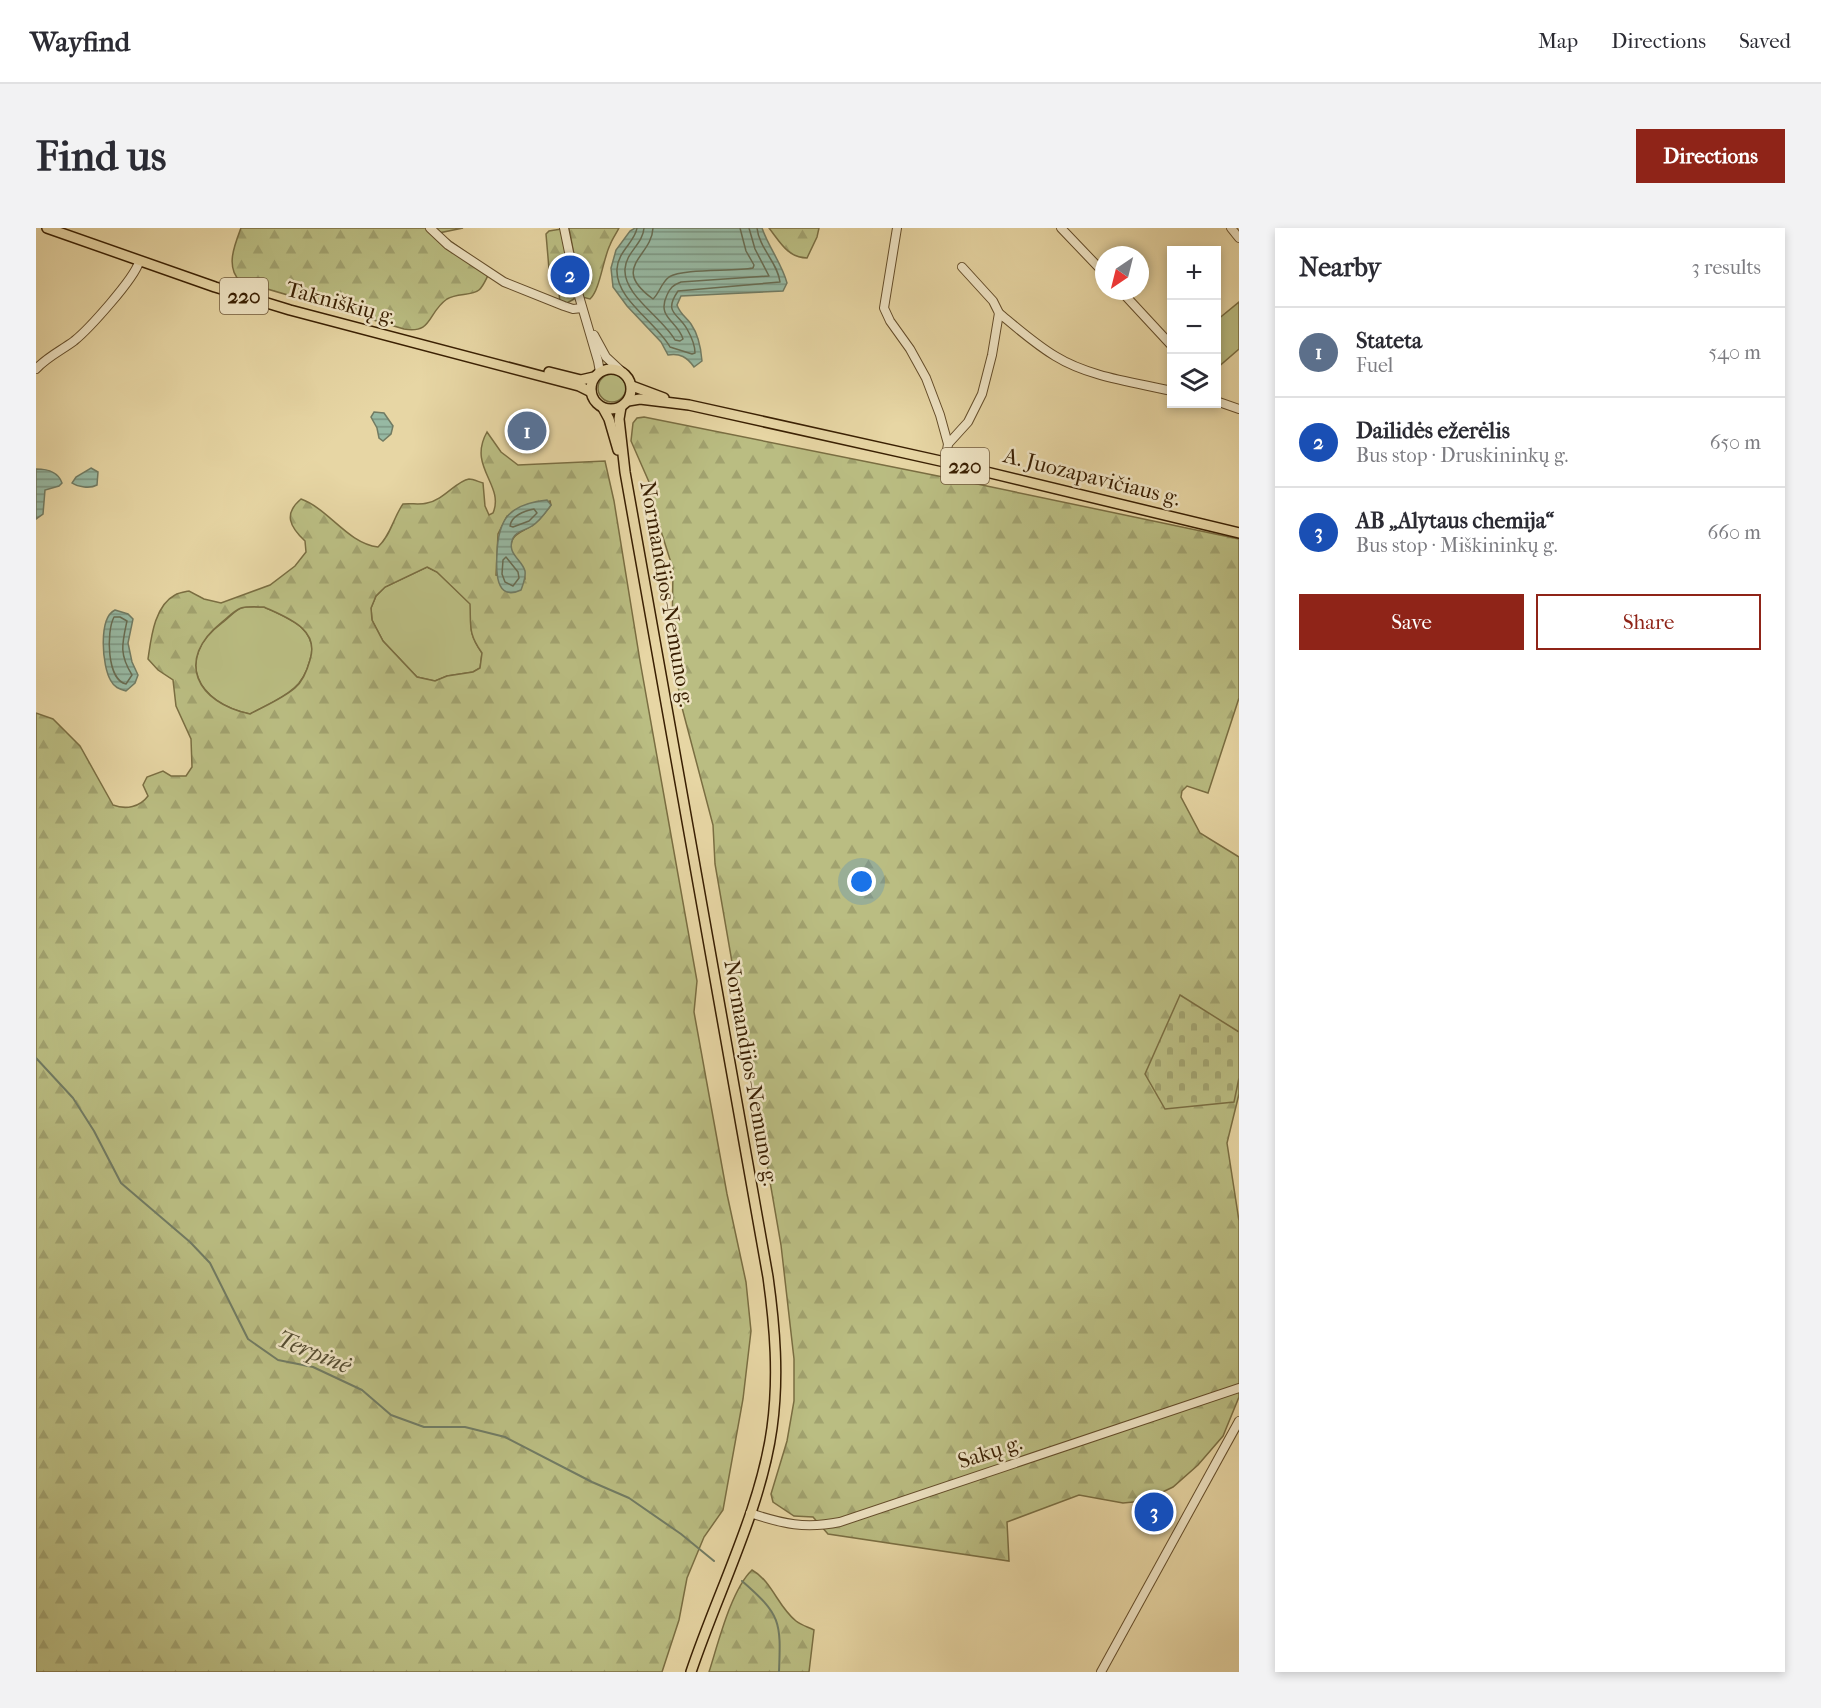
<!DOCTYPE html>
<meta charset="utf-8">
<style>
body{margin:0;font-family:"IM FELL French Canon",serif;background:#f2f2f3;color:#2b2b33}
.controls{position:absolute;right:18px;top:18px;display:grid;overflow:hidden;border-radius:0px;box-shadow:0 3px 9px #0003}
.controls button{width:54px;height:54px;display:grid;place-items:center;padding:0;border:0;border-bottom:2px solid #e1e1e2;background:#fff;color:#2b2b33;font:30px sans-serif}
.compass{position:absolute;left:1059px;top:18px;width:54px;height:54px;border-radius:50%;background:#fff;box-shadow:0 3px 9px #0003;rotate:215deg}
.you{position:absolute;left:826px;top:654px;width:21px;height:21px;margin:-15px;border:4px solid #fff;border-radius:50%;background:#1a73e8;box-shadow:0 0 0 9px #1a73e833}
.badge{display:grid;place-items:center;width:39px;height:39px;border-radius:50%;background:#8f2418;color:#fff;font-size:20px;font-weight:700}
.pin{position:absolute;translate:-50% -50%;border:3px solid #fff;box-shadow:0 2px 6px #0006}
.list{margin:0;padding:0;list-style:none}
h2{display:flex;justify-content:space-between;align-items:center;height:78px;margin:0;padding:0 24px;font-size:26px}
h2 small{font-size:20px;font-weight:400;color:#7c7c81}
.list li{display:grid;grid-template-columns:39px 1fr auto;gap:18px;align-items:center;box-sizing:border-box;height:90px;padding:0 24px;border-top:2px solid #e1e1e2}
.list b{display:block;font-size:22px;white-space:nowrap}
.list p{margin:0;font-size:20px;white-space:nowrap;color:#7c7c81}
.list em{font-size:20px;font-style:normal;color:#7c7c81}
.actions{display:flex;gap:12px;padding:18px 24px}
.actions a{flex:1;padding:14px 0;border:2px solid #8f2418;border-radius:0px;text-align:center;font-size:21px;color:#8f2418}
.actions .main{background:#8f2418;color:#fff}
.icon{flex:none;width:33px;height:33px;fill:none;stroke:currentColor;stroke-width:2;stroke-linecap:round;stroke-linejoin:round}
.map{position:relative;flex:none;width:1203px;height:1444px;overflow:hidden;border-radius:0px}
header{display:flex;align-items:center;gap:36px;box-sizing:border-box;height:84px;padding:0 30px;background:#fff;border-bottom:2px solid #e1e1e2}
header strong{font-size:28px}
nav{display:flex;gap:33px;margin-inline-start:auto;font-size:21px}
.intro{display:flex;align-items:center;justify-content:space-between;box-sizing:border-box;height:144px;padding:0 36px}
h1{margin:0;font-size:42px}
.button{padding:15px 27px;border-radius:0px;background:#8f2418;color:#fff;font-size:21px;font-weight:700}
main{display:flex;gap:36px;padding:0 36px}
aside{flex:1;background:#fff;border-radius:0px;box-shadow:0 3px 9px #0003}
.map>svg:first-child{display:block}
</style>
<header>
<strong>Wayfind</strong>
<nav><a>Map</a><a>Directions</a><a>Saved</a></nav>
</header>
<div class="intro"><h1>Find us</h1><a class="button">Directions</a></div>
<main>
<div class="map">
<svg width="1203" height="1444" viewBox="0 0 1203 1444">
<defs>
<pattern id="forest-firs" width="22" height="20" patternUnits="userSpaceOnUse" patternTransform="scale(1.5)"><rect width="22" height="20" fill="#babd82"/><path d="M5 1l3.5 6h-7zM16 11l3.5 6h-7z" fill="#a1a26f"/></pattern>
<pattern id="cemetery-stones" width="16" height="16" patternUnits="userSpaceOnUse" patternTransform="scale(1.5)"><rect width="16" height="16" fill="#babd82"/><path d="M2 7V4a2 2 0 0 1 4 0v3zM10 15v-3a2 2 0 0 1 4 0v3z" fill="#a1a26f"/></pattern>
<pattern id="water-rules" width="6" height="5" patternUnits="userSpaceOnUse" patternTransform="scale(1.5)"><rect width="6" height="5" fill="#97b9a3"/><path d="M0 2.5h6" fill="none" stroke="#7c9683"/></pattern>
</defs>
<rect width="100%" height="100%" fill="#e7d6a4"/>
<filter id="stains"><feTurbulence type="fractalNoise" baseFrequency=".00333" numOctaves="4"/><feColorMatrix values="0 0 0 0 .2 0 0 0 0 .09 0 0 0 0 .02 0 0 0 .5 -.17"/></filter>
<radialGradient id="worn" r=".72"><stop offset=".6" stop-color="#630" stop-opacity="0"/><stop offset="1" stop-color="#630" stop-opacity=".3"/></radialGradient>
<g fill="#babd82" stroke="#7a6e42" stroke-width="1.5">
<path d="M1203 74V121L1181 140V92Z"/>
<circle cx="576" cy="160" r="14"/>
<path d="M391 339 401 344 435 376C435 399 432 405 446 425L444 440 437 444 411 448 399 453 381 449 347 413 336 392 335 380 340 368 349 359Z"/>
<path d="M228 379C252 390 284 401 274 432 271 443 267 453 258 460 246 471 228 478 214 486 161 475 138 431 186 395 192 391 199 382 205 380 211 378 222 379 228 379Z"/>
</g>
<g fill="url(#forest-firs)" stroke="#7a6e42" stroke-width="1.5" fill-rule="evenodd">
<path d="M205 0H427L403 5 455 42C451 48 448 58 443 62 436 68 421 65 411 71 391 85 397 106 368 101L204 53C189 39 199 16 205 0Z"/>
<path d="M533 0H583C580 6 576 11 574 17 567 31 564 62 554 71L546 69Z"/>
<path d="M733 0H783L781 9 771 30C752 30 744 14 733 0Z"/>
<path d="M525 1 538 71 531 75 524 74 522 57 513 41 510 6 513 3Z"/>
<path d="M608 189 922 252 1203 311V470L1172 565 1151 558 1146 563 1145 569 1164 605 1203 629V866L1191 915 1203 993V1169L1187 1208 1162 1237 1137 1259 1108 1273 1087 1275 1043 1267 971 1294 973 1333 792 1306 777 1289 758 1288 737 1274 735 1266 751 1213 758 1173V1131L745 1017 679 636 677 597 644 472 636 411 637 341 625 303 613 254 595 213 597 195 601 190Z"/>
<path d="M451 204 465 224 482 237 569 233 578 273 604 433 661 753 658 784 691 966 710 1054 715 1103 707 1171 687 1282 668 1309 651 1350 643 1392 626 1444H0V485L17 491 44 518 77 577C90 582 104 579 112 568L107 557 111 549 127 543 135 548H150L156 539 155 511 140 478 137 452 122 442 112 431C115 411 118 378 139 367 142 365 148 364 153 363L168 371 185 375 234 357 259 338 270 324 269 313C254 299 247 286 265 271 293 281 311 315 342 319 355 307 357 290 367 276 375 275 384 277 391 275 408 272 420 253 433 251 437 251 443 254 447 255L449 278 453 287 457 285C469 257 431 239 451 204ZM514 273 515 277C510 284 503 294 495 298 485 305 474 306 475 321 477 333 488 334 489 351L460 347 462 306 471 288ZM391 339 401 344 434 376C435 399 432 405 446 425L444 440 437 444 411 448 399 453 381 449 347 413 336 392 335 380 340 368 349 359ZM228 379C252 390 284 401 274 432 271 443 267 453 259 460 246 471 229 478 214 486 161 475 138 432 186 394 191 390 199 382 205 380 211 378 222 379 228 379Z"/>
<path d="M716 1342C736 1353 742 1379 760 1393 765 1397 772 1399 778 1402L773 1444H673C682 1416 695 1362 716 1342Z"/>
</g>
<path fill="url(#cemetery-stones)" stroke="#7a6e42" stroke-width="1.5" d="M1144 767 1203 804V850L1198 874 1129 881 1109 846Z"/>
<g fill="url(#water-rules)" stroke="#717b63" stroke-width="1.5">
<path d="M599 0H726C733 20 746 36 751 55L747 63 645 68 641 77C644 86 650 89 655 96 662 106 665 120 666 133L658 139C651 129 644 125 632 127L625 114 591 78 577 59 575 40 580 22 594 3Z"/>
<path d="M338 184 348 185 357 198 355 206 347 213 343 210 341 200 335 189Z"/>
<path d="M55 240 62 244 61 257C54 261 42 259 36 255L40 249Z"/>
<path d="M0 241C11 241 22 243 26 255L23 258 9 262 7 286 0 291Z"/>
<path d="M511 272 515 277C510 284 504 293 496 298 489 303 481 302 477 310 470 326 486 331 489 343 490 350 487 356 485 362 459 374 460 342 461 326 462 290 474 276 511 272Z"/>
<path d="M79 382 92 386 97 391 92 415 96 434 102 447 99 455 90 463C83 461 78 459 75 453 66 439 62 390 79 382Z"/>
</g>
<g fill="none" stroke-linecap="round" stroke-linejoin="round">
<g stroke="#686c52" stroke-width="1.5">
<path d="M601 0C599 14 582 23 581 41 579 71 620 94 634 119L656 126 659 125C659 118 655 108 651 101 642 85 627 85 642 63L744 54C742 35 723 20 721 0"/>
<path d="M608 0C607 16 590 24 589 41 587 67 627 90 639 112L644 113 647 111C642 93 620 90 631 67 634 60 637 57 645 54L733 48 719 21 713 0"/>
<path d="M617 0C616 29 573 39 617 71 623 66 625 55 633 49 648 40 697 44 717 40L718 37 710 23 704 0"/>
<path d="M498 281 501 285 493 293 477 299 474 298C475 288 488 283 498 281Z"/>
<path d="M470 329 482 344 483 350 477 358 469 354 466 346 467 332Z"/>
<path d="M78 389H84L91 393C86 416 83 426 96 447L90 456C71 452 70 404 78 389Z"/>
</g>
<g stroke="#717b63" stroke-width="2">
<path d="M0 830 37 870 58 903 85 955 154 1014 174 1035 212 1111 242 1132 277 1139 326 1162 355 1187 388 1199H429L469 1209 556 1254 593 1270 645 1306 678 1333"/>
<path d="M706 1353C745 1387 745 1393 743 1444"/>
</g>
<defs>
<g id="minor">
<path d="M394 0 412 17 468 54 528 78 537 81 546 80"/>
<path d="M528 0 540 58 562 133 564 144"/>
<path d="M861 0 848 80 854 93 874 121 890 150 904 187 912 216"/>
<path d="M1025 0 1068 45"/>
<path d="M1195 0 1203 10"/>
<path d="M1085 63 1136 118"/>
<path d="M963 85C981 100 999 116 1019 128 1053 149 1097 154 1136 163"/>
<path d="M558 107 570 129 584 142"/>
<path d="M0 141C11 129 26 122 38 113 53 101 98 51 103 34"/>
<path d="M1180 173 1203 181"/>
<path d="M909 234 912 216 932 194 946 166 956 127 963 85 957 73 926 39"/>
<path d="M714 1285C747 1296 769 1301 804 1294L1203 1160"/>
<path d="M1065 1444 1203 1193"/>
</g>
<g id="major">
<path d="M11 0 179 59 254 82 543 158 555 164"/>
<circle cx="575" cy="161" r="20"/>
<path d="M513 144 545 152 558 149"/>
<path d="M596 158 628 170"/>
<path d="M592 173 604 171 653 177 909 234 1203 305"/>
<path d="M585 179 583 191 589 244 732 1049C739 1099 743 1149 736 1200 725 1281 681 1366 655 1444"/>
<path d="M567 180 573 191 582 222"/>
</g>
</defs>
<use href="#minor" stroke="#644d2a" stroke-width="10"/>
<use href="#major" stroke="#391f02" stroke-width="12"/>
<use href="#minor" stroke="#efe4c4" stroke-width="8"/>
<use href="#major" stroke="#e7d6a4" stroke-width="9"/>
</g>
<g text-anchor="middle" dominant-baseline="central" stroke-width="5" stroke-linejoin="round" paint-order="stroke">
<g fill="#efe4c4" stroke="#705a3c" stroke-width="1.5">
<rect x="184" y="50" width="48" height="36" rx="4.5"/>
<rect x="905" y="220" width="48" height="36" rx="4.5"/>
</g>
<g font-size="21" font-weight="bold" fill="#391f02">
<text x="208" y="68">220</text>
<text x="929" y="238">220</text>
</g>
<g font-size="22" fill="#391f02" stroke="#efe4c4">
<text transform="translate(305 75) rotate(15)">Takniškių g.</text>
<text transform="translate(1056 249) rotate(14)">A. Juozapavičiaus g.</text>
<text transform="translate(631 366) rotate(80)">Normandijos-Nemuno g.</text>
<text transform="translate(715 845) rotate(80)">Normandijos-Nemuno g.</text>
<text transform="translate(954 1224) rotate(-18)">Sakų g.</text>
</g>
<g font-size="24" font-style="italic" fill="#554d32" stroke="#efe4c4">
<text transform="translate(278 1124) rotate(22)">Terpinė</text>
</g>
</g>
<rect width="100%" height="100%" filter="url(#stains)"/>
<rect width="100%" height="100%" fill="url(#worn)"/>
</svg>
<div class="controls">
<button>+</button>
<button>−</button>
<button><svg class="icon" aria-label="layers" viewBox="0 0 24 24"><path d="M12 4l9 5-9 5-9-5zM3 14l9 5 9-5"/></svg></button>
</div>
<svg class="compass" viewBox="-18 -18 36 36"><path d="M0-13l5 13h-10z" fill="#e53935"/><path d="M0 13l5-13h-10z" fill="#7c7c81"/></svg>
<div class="you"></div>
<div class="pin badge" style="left:491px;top:203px;background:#5c6f8a">1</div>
<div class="pin badge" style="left:534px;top:47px;background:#1a4fb4">2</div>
<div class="pin badge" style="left:1118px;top:1284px;background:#1a4fb4">3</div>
</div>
<aside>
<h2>Nearby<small>3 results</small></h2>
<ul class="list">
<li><span class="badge" style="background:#5c6f8a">1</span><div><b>Stateta</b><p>Fuel</p></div><em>540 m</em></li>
<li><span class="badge" style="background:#1a4fb4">2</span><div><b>Dailidės ežerėlis</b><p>Bus stop · Druskininkų g.</p></div><em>650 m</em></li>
<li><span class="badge" style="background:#1a4fb4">3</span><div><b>AB „Alytaus chemija“</b><p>Bus stop · Miškininkų g.</p></div><em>660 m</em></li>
</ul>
<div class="actions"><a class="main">Save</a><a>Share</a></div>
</aside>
</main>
